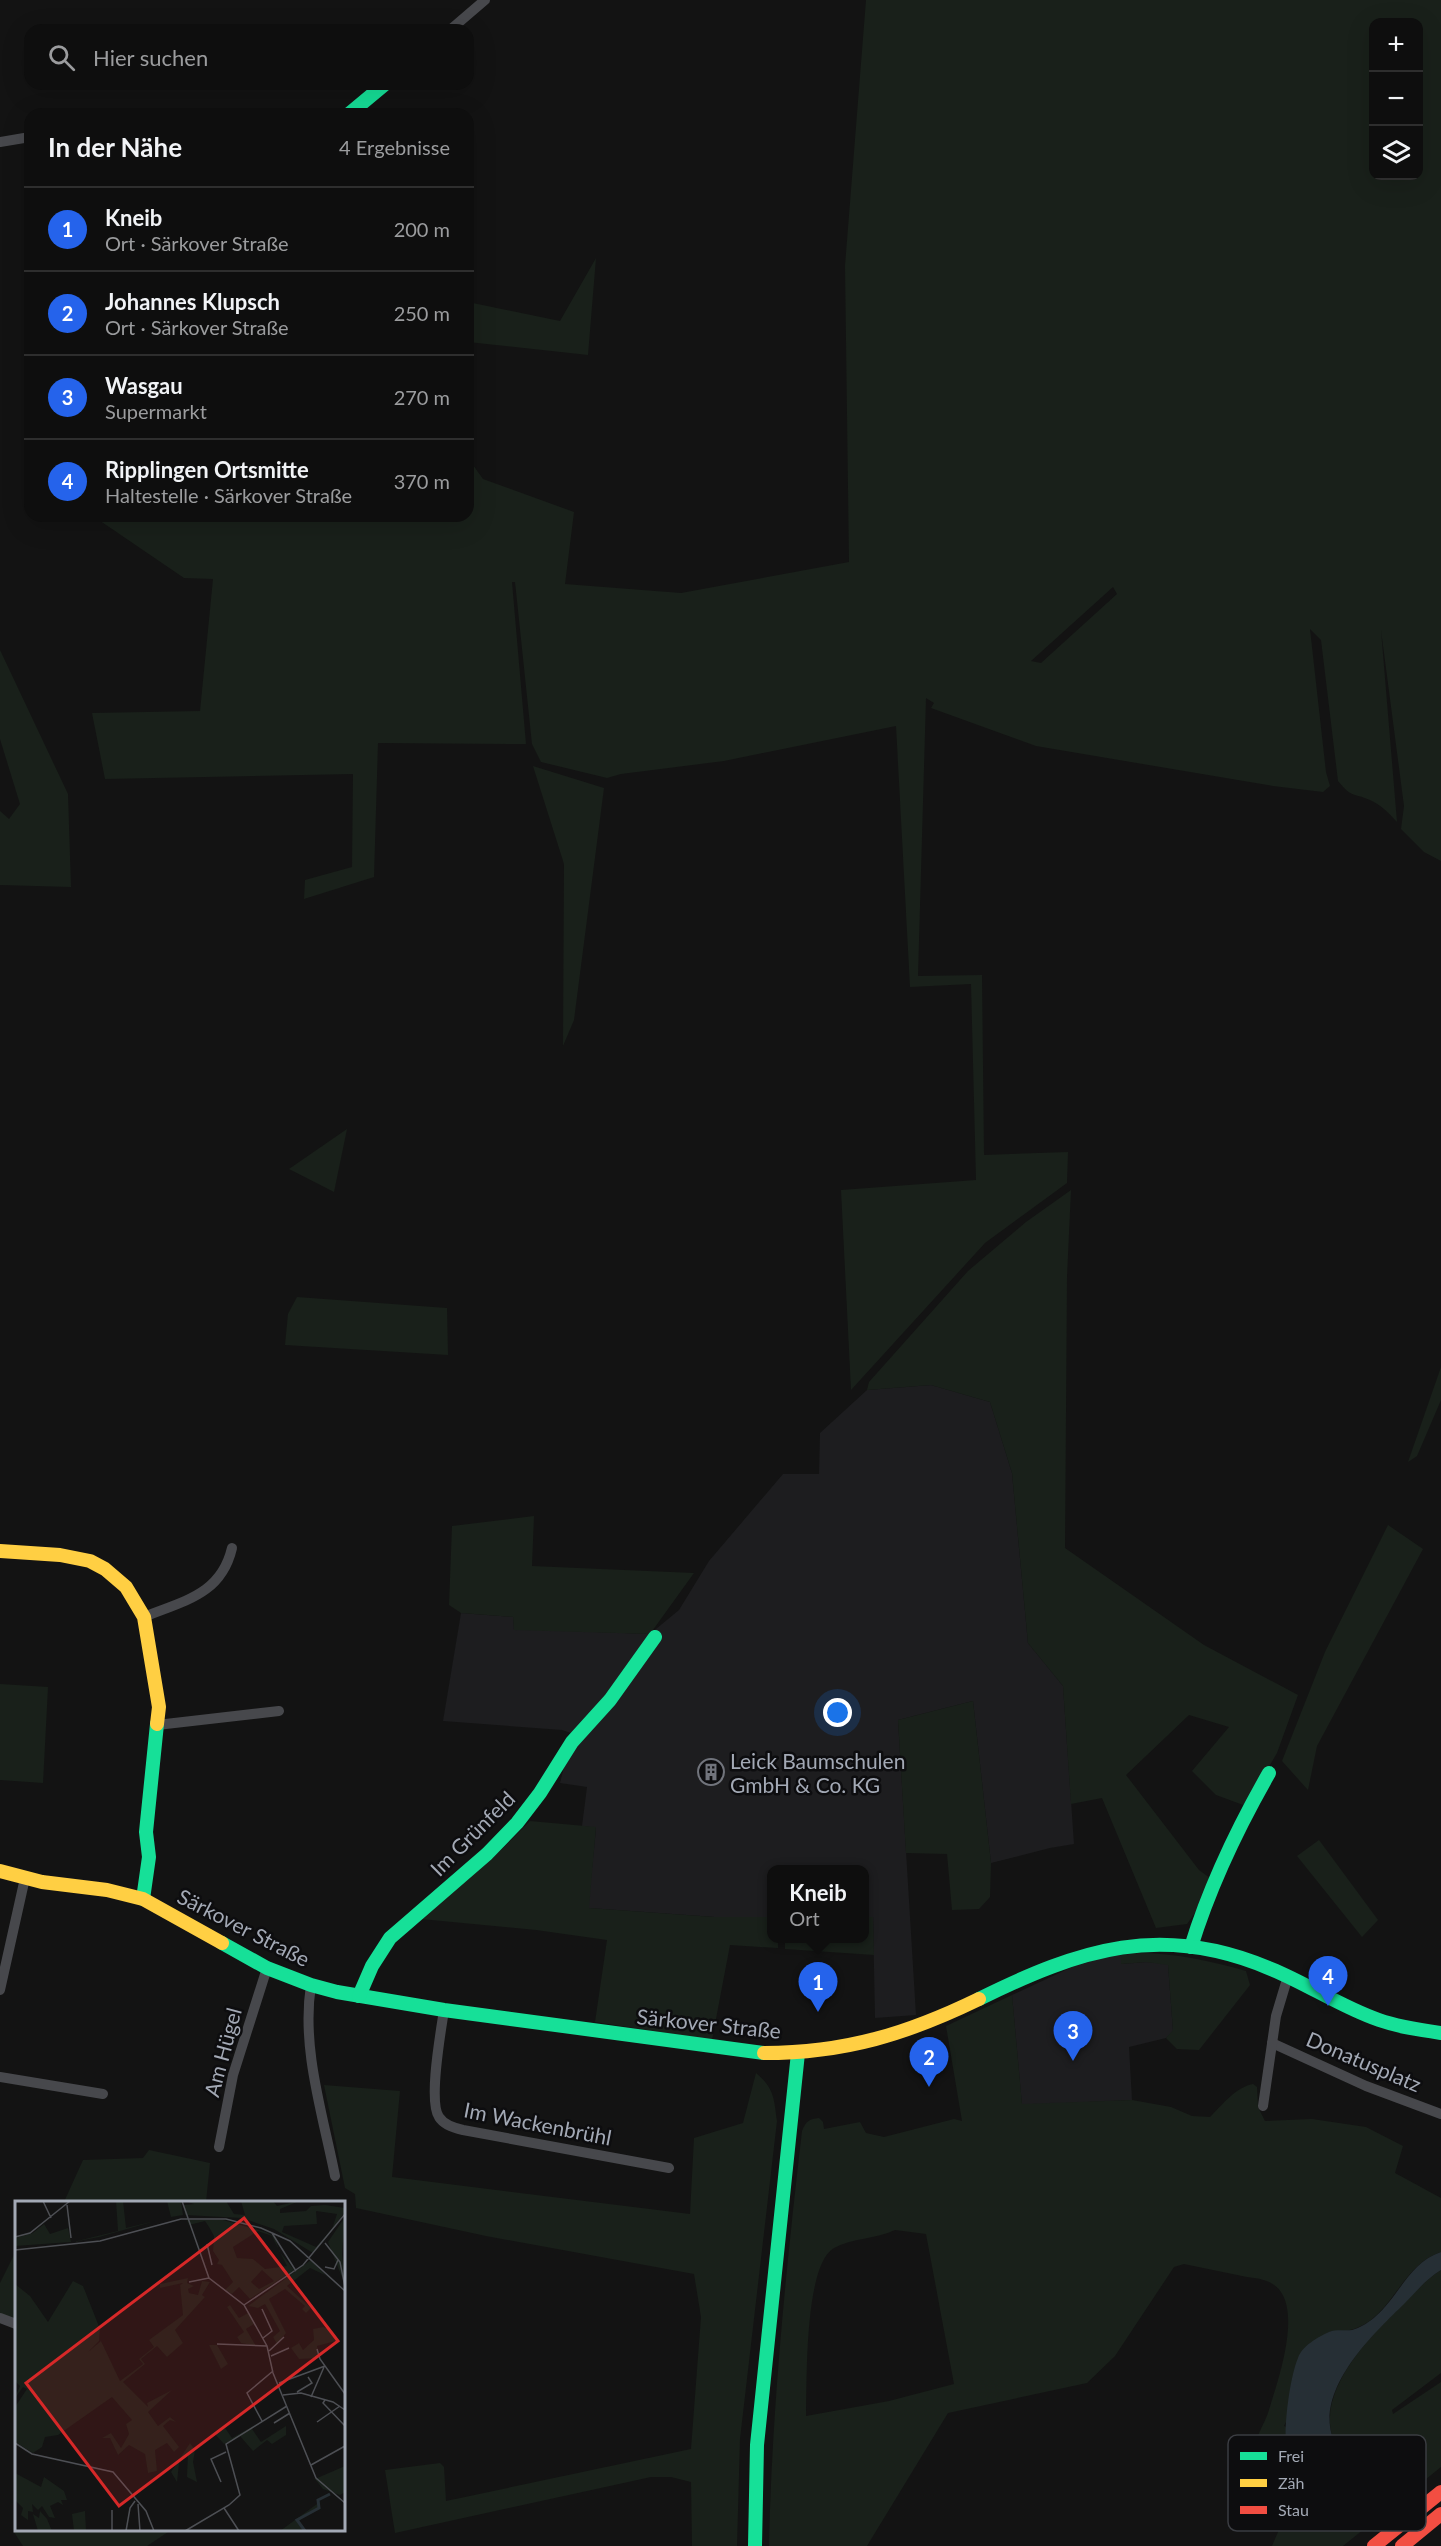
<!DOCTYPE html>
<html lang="de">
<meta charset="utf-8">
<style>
body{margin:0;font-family:Lato,sans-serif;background:#1c1c1c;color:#f1f3f6}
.controls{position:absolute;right:18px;top:18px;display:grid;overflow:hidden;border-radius:12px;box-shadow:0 6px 24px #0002}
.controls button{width:54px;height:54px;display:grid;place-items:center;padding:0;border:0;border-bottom:2px solid #2e2e2e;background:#0e0e0e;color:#f1f3f6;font:30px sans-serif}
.you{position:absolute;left:838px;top:1713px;width:21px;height:21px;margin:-15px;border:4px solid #fff;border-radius:50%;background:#1a73e8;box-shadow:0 0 0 9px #1a73e833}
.badge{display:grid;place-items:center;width:39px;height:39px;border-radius:50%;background:#2563eb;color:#fff;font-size:20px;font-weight:700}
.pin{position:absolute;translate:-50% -50px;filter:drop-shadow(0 2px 3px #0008)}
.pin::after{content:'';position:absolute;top:32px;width:21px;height:18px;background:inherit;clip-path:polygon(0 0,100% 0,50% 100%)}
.popup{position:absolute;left:767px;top:1865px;width:102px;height:78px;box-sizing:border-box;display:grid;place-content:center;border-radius:12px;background:#0e0e0e;filter:drop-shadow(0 2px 4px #0005);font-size:20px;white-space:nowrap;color:#9b9c9e}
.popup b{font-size:22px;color:#f1f3f6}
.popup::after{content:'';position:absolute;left:50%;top:100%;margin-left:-12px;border:12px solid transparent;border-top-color:#0e0e0e}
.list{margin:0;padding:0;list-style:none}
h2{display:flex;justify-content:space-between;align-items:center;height:78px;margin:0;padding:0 24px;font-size:26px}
h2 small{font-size:20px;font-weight:400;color:#9b9c9e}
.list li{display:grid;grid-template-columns:39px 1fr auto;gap:18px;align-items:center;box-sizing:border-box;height:84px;padding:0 24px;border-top:2px solid #2e2e2e}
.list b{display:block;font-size:22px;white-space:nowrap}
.list p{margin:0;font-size:20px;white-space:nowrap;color:#9b9c9e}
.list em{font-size:20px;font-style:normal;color:#9b9c9e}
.icon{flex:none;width:33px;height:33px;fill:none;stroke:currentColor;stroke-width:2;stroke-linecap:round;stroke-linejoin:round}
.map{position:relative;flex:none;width:1441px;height:2546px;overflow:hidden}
.search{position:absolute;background:#0e0e0e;box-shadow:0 6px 24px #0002;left:24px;top:24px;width:450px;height:66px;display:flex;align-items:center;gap:15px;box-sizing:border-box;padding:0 21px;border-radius:18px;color:#9b9c9e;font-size:22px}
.panel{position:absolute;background:#0e0e0e;box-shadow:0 6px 24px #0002;left:24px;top:108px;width:450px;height:414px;border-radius:18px}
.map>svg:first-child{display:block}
</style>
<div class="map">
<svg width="1441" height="2546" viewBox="0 0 1441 2546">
<rect width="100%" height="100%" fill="#131313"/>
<g fill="#1d1d1f">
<path d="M931 1385 990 1402 1012 1473 1028 1643 1063 1686 1074 1844 1050 1848 991 1863 973 1701 898 1720 916 2015 875 2018 873 1917H865L864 1870H772L771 1917H714L588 1908 596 1828 582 1826 587 1787 560 1783 565 1763 554 1762 558 1751 571 1733 562 1730 443 1721 461 1613 513 1617 514 1629 650 1634 679 1610 709 1561 783 1474H819L820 1433 867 1390Z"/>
<path d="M1121 1955V1964L1146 1962 1168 1964 1173 2031 1166 2038 1129 2047 1132 2100 1022 2105 1012 1995 1072 1967 1102 1958Z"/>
</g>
<g fill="#19201a" fill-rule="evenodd">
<path d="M866 0H1441V861L1424 852 1401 829 1404 806 1381 630 1397 822C1389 813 1381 805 1370 800 1352 792 1353 799 1338 781L1321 640 1310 629 1326 772 1330 786 1323 792 1273 786 1036 746 931 708 934 703 926 698 918 976 982 975 984 1155 1068 1152 1067 1183 985 1243 851 1390 841 1190 976 1180 971 984 910 987 896 726 724 761 621 774 607 778 541 762 532 744 515 582H512L526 744 378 743 374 877 304 899 305 880 352 867 353 774 105 779 92 713 200 711 213 579 184 578 93 516H468V458L483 479 574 512 565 584 681 593 849 562 845 266ZM1374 22H1418V176H1374ZM1113 587 1117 594 1041 663 1031 661Z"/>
<path d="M596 258 588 355 468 342V302L560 321Z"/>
<path d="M0 650 68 794 71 887 0 885V811L9 819 20 804 0 739Z"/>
<path d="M533 766 604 788 574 1020 563 1046 564 864Z"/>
<path d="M347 1129 334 1192 289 1169Z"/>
<path d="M1071 1190 1067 1277 1065 1548 1204 1645 1298 1695 1277 1753 1246 1806 1216 1795 1192 1771 1229 1727 1189 1715 1126 1775 1199 1870 1210 1878 1197 1910 1187 1924 1156 1928 1102 1798 1071 1804 1063 1686 1028 1643 1012 1473 990 1402 931 1385 867 1390 869 1382 968 1271 1026 1222Z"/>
<path d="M297 1297 447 1308 448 1355 285 1345 288 1314Z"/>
<path d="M1441 1367V1400L1417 1456 1408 1462Z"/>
<path d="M534 1516 532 1566 694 1573 650 1634 514 1630 513 1617 461 1613 449 1605 452 1526Z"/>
<path d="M1388 1525 1423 1549 1317 1746 1308 1790 1282 1761 1325 1652Z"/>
<path d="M0 1684 48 1687 43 1783 0 1780Z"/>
<path d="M973 1701 991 1863 990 1897 979 1909 952 1910 947 1854 906 1853 898 1720Z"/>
<path d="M530 1821 596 1827 589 1908 714 1917H771L772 1938 778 1939V1948L730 1945 712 2040 595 2022 607 1940 536 1930 421 1919 501 1850Z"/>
<path d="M1319 1840 1378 1920 1362 1937 1297 1856Z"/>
<path d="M865 1917H873L874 1955 785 1949V1939L864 1938Z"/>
<path d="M1138 1953C1175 1953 1211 1961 1246 1971L1250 1985 1199 2050 1177 2049 1166 2038 1173 2030 1168 1965 1146 1962 1121 1964V1955Z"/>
<path d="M1012 1995 1022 2104 1132 2100 1171 2107 1192 2116 1210 2117C1222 2105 1236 2087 1253 2084L1257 2087 1258 2107 1265 2121 1312 2119 1366 2127 1403 2146 1395 2173 1441 2198V2252C1401 2265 1393 2316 1354 2329 1347 2331 1338 2331 1331 2331L1284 2426 1337 2447C1309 2397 1370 2336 1403 2304 1416 2292 1426 2279 1441 2270V2373L1392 2410 1393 2414 1441 2382V2467L1343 2546H1272L1296 2490C1287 2481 1257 2468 1254 2457 1251 2444 1264 2425 1268 2413 1277 2383 1308 2299 1269 2282 1261 2278 1251 2278 1242 2276 1223 2272 1203 2268 1184 2264L1174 2267 1115 2356 1087 2383 948 2413 867 2546H769C772 2407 786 2269 802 2131 806 2121 809 2119 819 2118L823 2122 824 2129 860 2122 866 2133 884 2137 954 2119 962 2121 946 2026ZM895 2230 926 2234 954 2384 889 2401 806 2416C807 2383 804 2265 834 2248 852 2238 876 2239 895 2230Z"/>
<path d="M756 2073C774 2088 774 2098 777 2121L740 2439 737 2546H692L691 2482 671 2477H651L395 2533 385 2470 440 2463 444 2467 446 2501 691 2449 701 2317 694 2274 486 2236 356 2208 355 2194 345 2188 324 2085 400 2091 392 2177 690 2214 694 2138 743 2123Z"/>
<path d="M149 2150 210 2163 206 2202H64L83 2160 143 2158Z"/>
<path d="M16 2251V2328L0 2322V2283Z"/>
<path d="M16 2525V2530H171L147 2546H23L14 2532Z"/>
</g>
<path fill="#262f35" d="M1441 2252V2270C1426 2279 1416 2292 1404 2304 1371 2336 1308 2396 1337 2447L1331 2454 1286 2444C1284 2424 1290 2377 1298 2358 1302 2346 1318 2337 1329 2332 1336 2329 1345 2331 1352 2330 1360 2328 1371 2321 1376 2316 1399 2296 1410 2262 1441 2252Z"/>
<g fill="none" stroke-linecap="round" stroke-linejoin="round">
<g stroke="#47484c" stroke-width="10">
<path d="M450 30 485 0"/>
<path d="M0 142 30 137"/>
<path d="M144 1617C183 1601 221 1595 232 1548"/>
<path d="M157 1725 279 1711"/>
<path d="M311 1985C301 2048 323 2115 335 2176"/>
<path d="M0 1990 25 1878"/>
<path d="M444 2010C441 2031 428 2101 439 2117 444 2125 454 2128 463 2130L669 2168"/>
<path d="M1272 2043 1366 2086 1441 2114"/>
<path d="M0 2077 103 2094"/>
<path d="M1263 2106 1276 2016 1288 1976"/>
<path d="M219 2147 233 2075 267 1968"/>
<path d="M0 2318 16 2324"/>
</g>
<g stroke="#16e098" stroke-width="14">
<path d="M349 114 385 84"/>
<path d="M143 1899 149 1857 146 1832 157 1724"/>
<path d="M222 1943 267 1968 311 1985 337 1992 444 2010 764 2053"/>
<path d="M1191 1947C1210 1885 1237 1829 1269 1773"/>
<path d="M359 1996 372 1966 390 1938 487 1854 517 1823 540 1793 572 1742 610 1700 655 1637"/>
<path d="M979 1999C1080 1949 1162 1922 1271 1969 1308 1984 1341 2007 1379 2020 1399 2027 1420 2030 1441 2033"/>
<path d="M755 2546 757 2445 798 2053"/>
</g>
<g stroke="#ffcf43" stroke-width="14">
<path d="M0 1551 60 1555 90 1561 105 1569 126 1587 144 1617 159 1707 157 1724"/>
<path d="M0 1871 42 1882 107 1890 143 1899 222 1943"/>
<path d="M764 2053C845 2053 907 2034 979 1999"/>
</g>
<g stroke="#f24e42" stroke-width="14">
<path d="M1374 2546 1441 2492"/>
<path d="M1402 2546 1441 2514"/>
</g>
</g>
<defs>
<symbol id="building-ring" viewBox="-11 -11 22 22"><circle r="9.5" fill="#0d0d0f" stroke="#71747c" stroke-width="1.5"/><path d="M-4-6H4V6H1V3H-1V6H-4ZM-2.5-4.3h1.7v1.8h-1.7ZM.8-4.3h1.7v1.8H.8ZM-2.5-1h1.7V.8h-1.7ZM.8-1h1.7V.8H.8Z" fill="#71747c"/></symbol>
</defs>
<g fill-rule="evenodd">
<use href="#building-ring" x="696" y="1757" width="30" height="30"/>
</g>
<g text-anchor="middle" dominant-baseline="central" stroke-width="5" stroke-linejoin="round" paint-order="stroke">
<g font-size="21" fill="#a3a9b5" stroke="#0d0d0f" text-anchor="start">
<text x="730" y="1760">Leick Baumschulen<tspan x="730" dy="24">GmbH &amp; Co. KG</tspan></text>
</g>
<g font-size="21" fill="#a3a9b5" stroke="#0d0d0f">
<text transform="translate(472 1833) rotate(-45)">Im Grünfeld</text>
<text transform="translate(244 1927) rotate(27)">Särkover Straße</text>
<text transform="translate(709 2023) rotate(6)">Särkover Straße</text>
<text transform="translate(222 2052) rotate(-75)">Am Hügel</text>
<text transform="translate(1364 2061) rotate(23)">Donatusplatz</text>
<text transform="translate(538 2123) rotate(11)">Im Wackenbrühl</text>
</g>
</g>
<g transform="translate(15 2201)">
<rect width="330" height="330" fill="#131313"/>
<path d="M101 0H108L111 27 140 20 84 36 58 41 103 30ZM152 0H166L168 14 156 16ZM170 0H211L219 13 230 14 226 0H258L262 5 284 0 265 8V12L291 10 296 5 310 4 330 7V11L298 52 259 28 227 17 170 14 169 4 179 3ZM301 10 322 13 317 28 301 46 267 31 269 25 302 23ZM330 16 327 53 330 84 313 41ZM172 19H208L251 31 260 36 264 50 279 69 235 98 224 86 217 93 210 89 218 81 207 64 202 63 204 59 198 50 199 35 194 26 190 20 174 24ZM243 30 257 35 272 65 250 68 238 58 222 57 218 46ZM247 69 259 80 244 88 236 81ZM29 23 35 33 53 27 56 41 0 45V37L18 32ZM296 59 330 95 310 74 295 67 272 85 296 107 291 112 287 108 290 105 270 88 254 98 271 132 262 143 258 136 265 130 250 103 243 107 233 105ZM173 77 172 82 179 85 173 88 174 92 183 94 187 80 195 81 187 94 190 96 160 129 168 142 152 156 142 145 126 158 130 163 108 181 133 206 132 202 157 189 133 211 143 225 155 216 161 221 155 219 148 225 164 246 159 251 152 242 140 249 142 270 133 272 130 253 114 244 103 254 95 237H87L96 232 106 247 114 233 111 223 117 219 97 196 43 234 30 236 27 246 18 252 0 241V206L12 188 8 186 0 197 5 185 0 180V83L15 95 33 121 58 80 68 85 85 128 84 140 73 151 86 140 105 180 128 163 124 158 139 146 134 139 168 114 165 84 168 82 145 87V83ZM215 104 224 117 233 112 239 123 231 128 241 145 226 142 222 136 229 131 212 106ZM308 126 314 128 321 140 302 145 304 157 284 158 276 147 284 142 288 149 299 139 298 128ZM194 144H202L213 163 206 168ZM240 224 237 228 246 241 271 225V234L257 243 252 239 238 250 225 235 209 243 199 232 210 227 217 237ZM175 242 180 249 178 261 182 281 172 276 173 252 164 262 162 281 156 271ZM330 265V291L325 294 308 288 300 278ZM0 272 26 286 29 276 49 290 52 299H46L48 304 43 301 35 305 40 317 34 316 27 305 23 309 17 303 18 311 13 310V319L6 314 8 307 0 299ZM302 303 304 307 282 320 288 330H265ZM25 310 32 318 37 330H23L18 313 24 317ZM70 310 71 330H59L57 313Z" fill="#19201a" fill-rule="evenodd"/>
<path fill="none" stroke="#262f35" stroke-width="3" d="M290 330 282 319 304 307 303 299 315 293"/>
<path fill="none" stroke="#4d4f54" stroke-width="1.5" d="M28 0 36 17M167 0 194 77 229 104 252 145 258 172 301 277 330 302M52 4 56 37M257 32 281 70M0 36 15 32 55 0M310 42 325 61 330 86M192 43 197 64M0 49 85 40 166 18H211L246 27 275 40 330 90M310 66 319 68 323 59M174 81 194 77M229 104 288 64 330 13M247 108 257 130 248 137M202 143 252 145M302 148 305 158 330 193M254 150 269 136M256 155 274 147M264 182 310 165M282 191 297 182 293 176M268 194 286 192 318 201 330 209M296 196 309 166M310 199 308 202 330 225M247 220 232 192 258 170M302 221 325 205M259 222 275 212M0 242 17 253 98 271 131 310 139 330M296 264 330 245M206 281 196 258 211 251M123 303 125 330M209 307 224 330M97 330V309M111 330 115 307 120 300M170 330 214 304 225 294 211 243 272 205"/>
<path fill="#d62828" fill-opacity="0.15" stroke="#d62828" stroke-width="3" d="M229 17 323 140 104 305 11 182Z"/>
<rect width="330" height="330" fill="none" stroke="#a3a9b5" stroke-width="3"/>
</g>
<rect x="1228" y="2435" width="198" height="96" rx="9" fill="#0d0d0f" stroke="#3a3c41" stroke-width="1.5"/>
<rect x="1240" y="2452" width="27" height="8" fill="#16e098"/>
<rect x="1240" y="2479" width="27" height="8" fill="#ffcf43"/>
<rect x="1240" y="2506" width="27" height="8" fill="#f24e42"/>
<g font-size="16" fill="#a3a9b5">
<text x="1278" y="2462">Frei</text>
<text x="1278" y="2489">Zäh</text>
<text x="1278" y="2516">Stau</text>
</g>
</svg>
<div class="controls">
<button>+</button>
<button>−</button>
<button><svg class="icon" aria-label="layers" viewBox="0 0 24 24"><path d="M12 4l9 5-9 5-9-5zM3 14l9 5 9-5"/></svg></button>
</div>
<div class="you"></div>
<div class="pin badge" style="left:818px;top:2012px">1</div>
<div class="popup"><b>Kneib</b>Ort</div>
<div class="pin badge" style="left:929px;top:2087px">2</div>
<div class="pin badge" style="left:1073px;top:2061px">3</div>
<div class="pin badge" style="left:1328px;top:2006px">4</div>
<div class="search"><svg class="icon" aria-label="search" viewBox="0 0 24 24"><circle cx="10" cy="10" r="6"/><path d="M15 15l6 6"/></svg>Hier suchen</div>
<section class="panel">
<h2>In der Nähe<small>4 Ergebnisse</small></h2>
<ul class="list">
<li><span class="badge">1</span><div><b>Kneib</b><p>Ort · Särkover Straße</p></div><em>200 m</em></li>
<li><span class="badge">2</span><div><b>Johannes Klupsch</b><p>Ort · Särkover Straße</p></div><em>250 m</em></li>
<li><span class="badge">3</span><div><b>Wasgau</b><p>Supermarkt</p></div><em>270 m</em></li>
<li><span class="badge">4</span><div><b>Ripplingen Ortsmitte</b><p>Haltestelle · Särkover Straße</p></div><em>370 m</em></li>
</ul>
</section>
</div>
